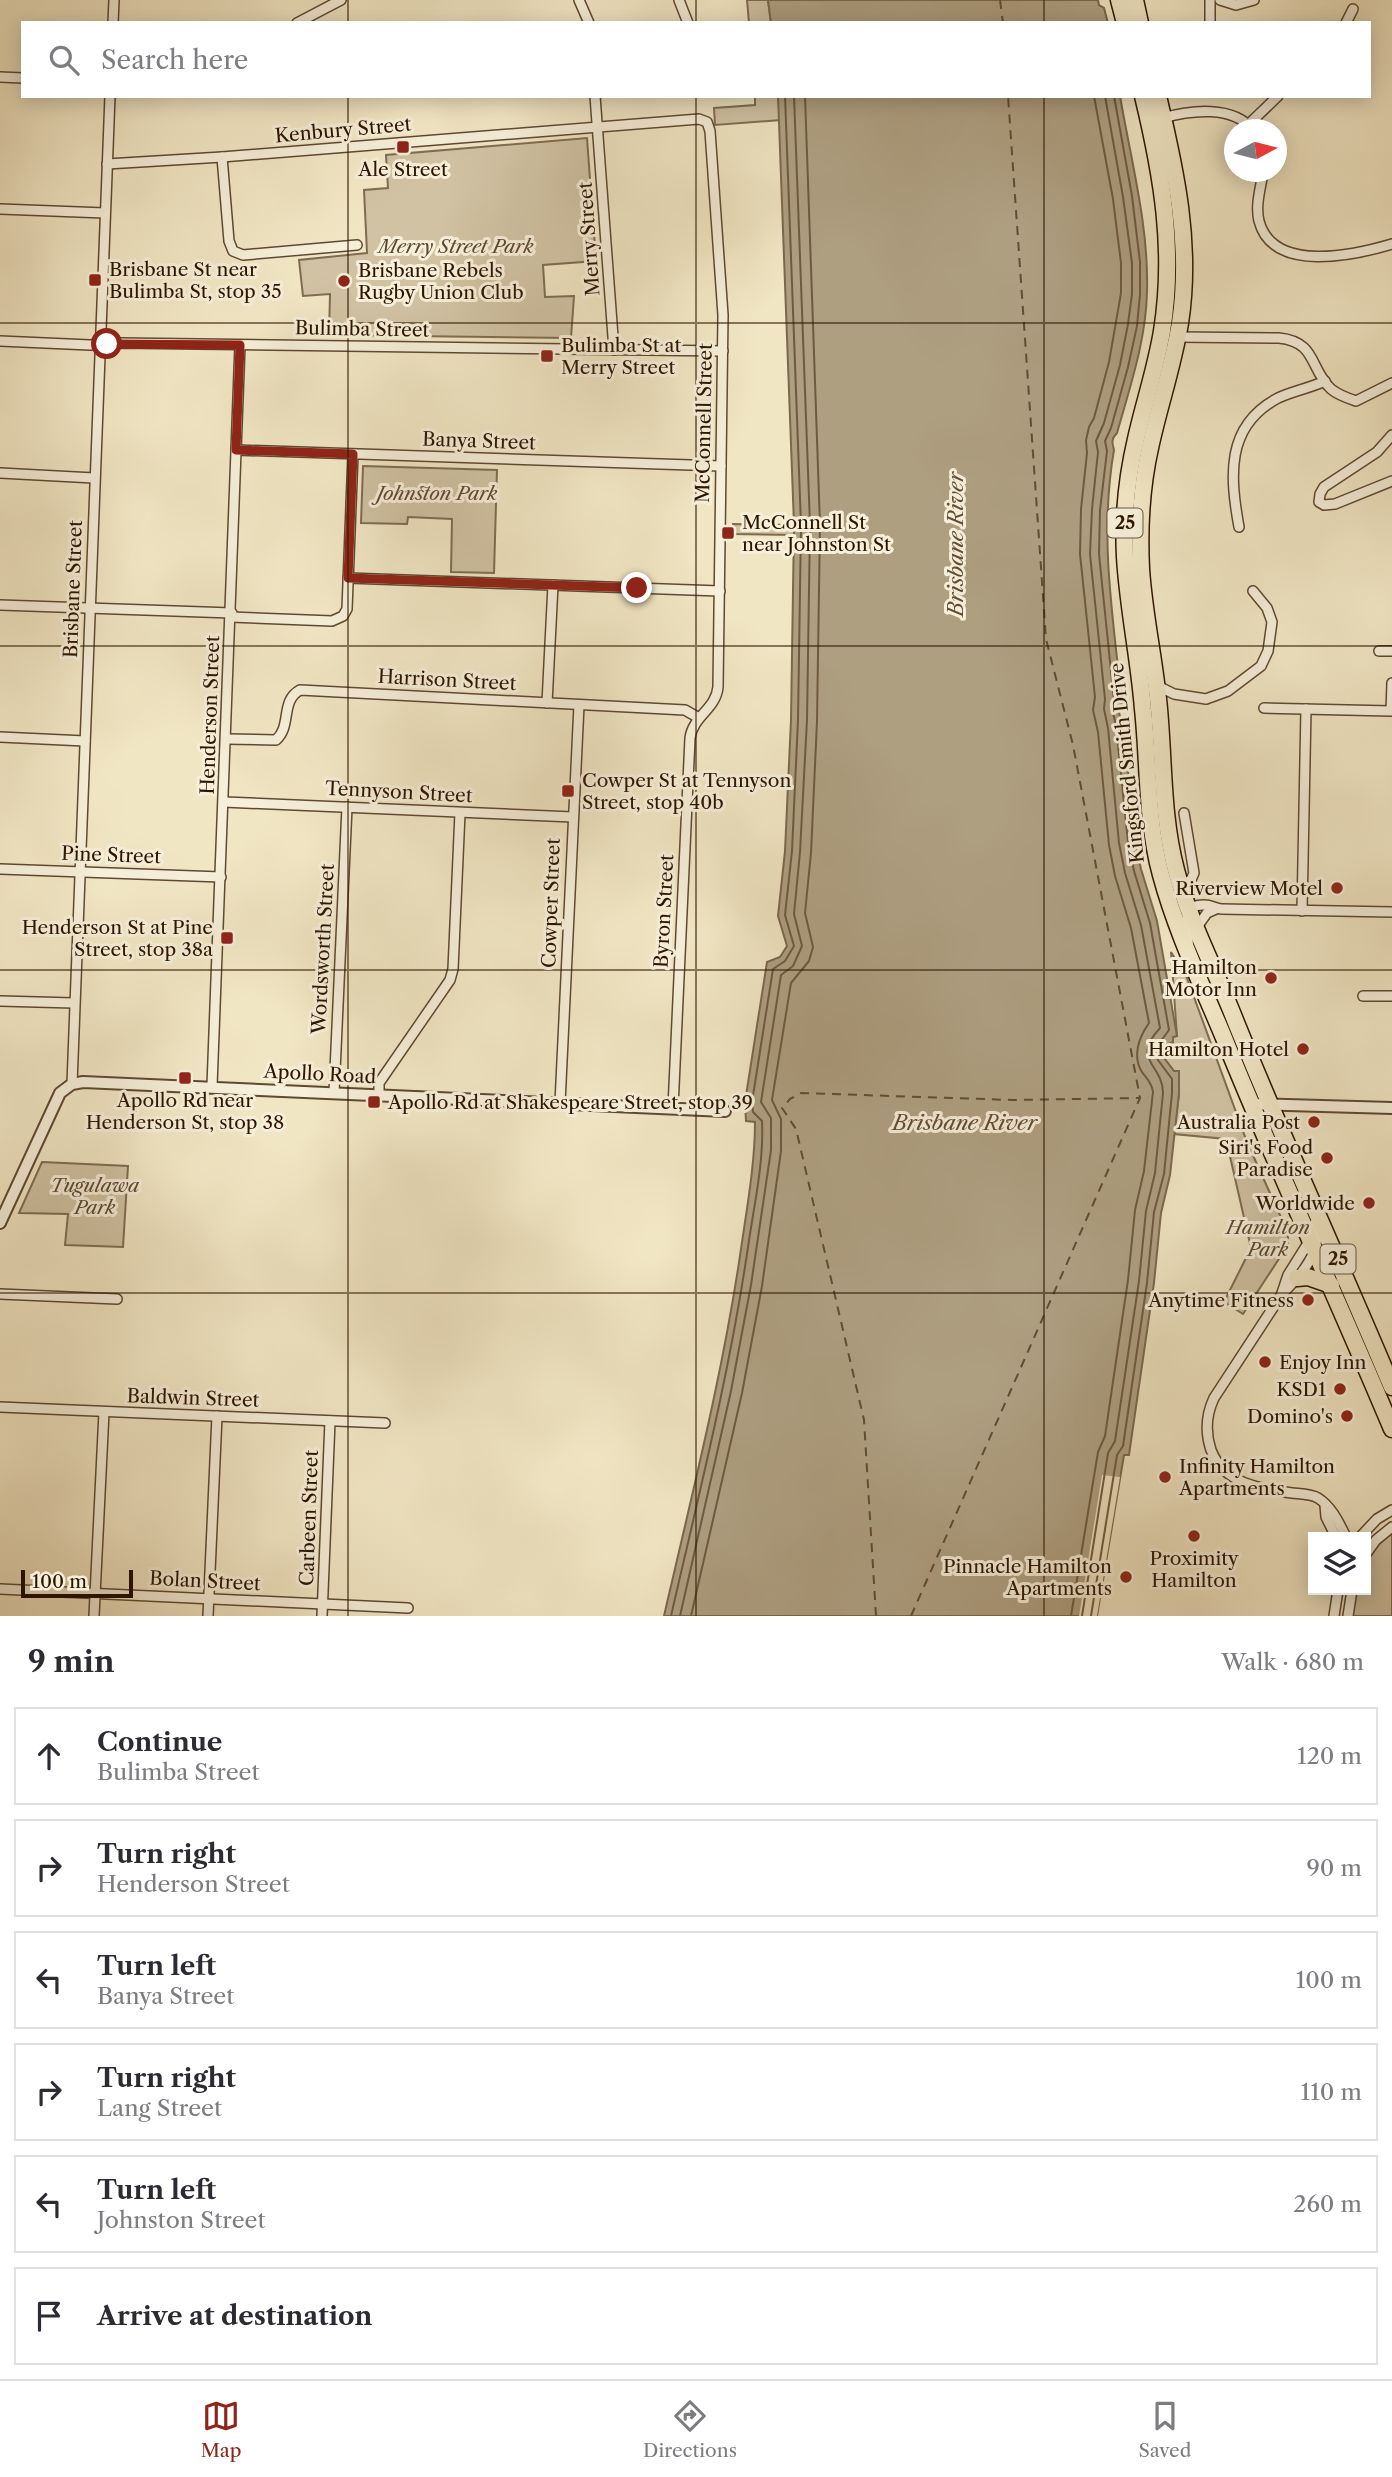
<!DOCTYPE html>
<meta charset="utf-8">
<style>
body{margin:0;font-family:"Libre Caslon Text",serif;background:#f2f2f3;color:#2b2b33}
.controls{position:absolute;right:21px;bottom:21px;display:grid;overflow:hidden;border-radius:0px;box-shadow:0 4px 18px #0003}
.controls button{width:63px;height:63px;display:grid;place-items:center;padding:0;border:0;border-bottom:2px solid #e1e1e2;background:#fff;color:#2b2b33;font:35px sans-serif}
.compass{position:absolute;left:1224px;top:119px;width:63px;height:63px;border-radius:50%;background:#fff;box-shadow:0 4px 18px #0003;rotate:83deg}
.scale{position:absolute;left:21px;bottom:18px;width:112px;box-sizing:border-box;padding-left:7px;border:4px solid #2d1500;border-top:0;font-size:19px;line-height:24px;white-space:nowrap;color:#2d1500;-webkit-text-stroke:5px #f6efd9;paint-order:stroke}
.stop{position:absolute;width:21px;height:21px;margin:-16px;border:5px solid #8f2418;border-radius:50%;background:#fff}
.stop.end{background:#8f2418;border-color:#fff;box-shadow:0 2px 7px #0008}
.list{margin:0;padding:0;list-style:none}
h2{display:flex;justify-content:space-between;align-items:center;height:91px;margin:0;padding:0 28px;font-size:30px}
h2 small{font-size:23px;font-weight:400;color:#7c7c81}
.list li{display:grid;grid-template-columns:46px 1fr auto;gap:21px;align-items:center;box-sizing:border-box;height:98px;margin:0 14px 14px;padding:0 14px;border:2px solid #e1e1e2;border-radius:0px}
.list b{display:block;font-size:26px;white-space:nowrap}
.list p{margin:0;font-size:23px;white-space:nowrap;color:#7c7c81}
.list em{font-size:23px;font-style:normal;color:#7c7c81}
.icon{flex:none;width:38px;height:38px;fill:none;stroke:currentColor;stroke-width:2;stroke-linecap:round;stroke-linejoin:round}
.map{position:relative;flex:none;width:1392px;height:1616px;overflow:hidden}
.search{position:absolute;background:#fff;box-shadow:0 4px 18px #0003;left:21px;right:21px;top:21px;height:77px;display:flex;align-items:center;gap:18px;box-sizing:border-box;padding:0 24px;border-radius:0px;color:#7c7c81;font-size:26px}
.sheet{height:763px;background:#fff}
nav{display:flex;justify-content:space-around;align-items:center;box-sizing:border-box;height:98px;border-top:2px solid #e1e1e2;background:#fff;font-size:19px;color:#7c7c81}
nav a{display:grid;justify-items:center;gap:4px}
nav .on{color:#8f2418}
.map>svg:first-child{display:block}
</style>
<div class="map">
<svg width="1392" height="1616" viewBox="0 0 1392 1616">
<rect width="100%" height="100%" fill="#f1e6c4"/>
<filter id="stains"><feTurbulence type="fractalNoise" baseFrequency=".00286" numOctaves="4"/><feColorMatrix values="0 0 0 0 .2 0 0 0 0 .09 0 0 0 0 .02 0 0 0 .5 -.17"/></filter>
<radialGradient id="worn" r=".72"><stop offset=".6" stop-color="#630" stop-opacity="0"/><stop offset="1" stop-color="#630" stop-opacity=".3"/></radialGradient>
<g fill="#d0c2a3" stroke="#7e6c52" stroke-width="2">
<path d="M747 0H768L771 23H749Z"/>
<path d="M755 96H778L781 120 715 125 714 108 755 105Z"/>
<path d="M587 138 596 261 543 265 545 297 574 296 571 338 329 335 330 294 303 296 299 260 367 253 364 190 388 188 386 155Z"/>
<path d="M363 466 497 470 494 573 451 572 452 519 408 517 407 524 361 523Z"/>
<path d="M733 524 794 525V535L732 534Z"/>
<path d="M1171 952 1187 978 1247 1142 1288 1233V1245L1243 1314 1224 1302 1251 1248 1226 1139 1174 1134 1179 1094V1072L1174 1071 1164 1058V1046L1173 1042V1037L1177 1036Z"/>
<path d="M42 1162 128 1166 123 1247 65 1245 68 1214 19 1213Z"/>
<path d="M1392 1532V1616H1352L1356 1590H1366C1366 1557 1367 1554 1392 1532Z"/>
</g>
<g fill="#ae9f81" stroke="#7a684d" stroke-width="2">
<path d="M768 0H1098L1099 5 1104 8 1108 23H771Z"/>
<path d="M778 96H1120C1131 161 1149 226 1147 292 1146 340 1130 387 1117 433 1111 439 1112 443 1114 450 1099 536 1113 617 1122 703 1118 709 1118 716 1123 721L1135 841 1141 869 1157 921 1177 1036 1173 1037V1042L1164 1046V1058L1174 1071H1179V1093L1170 1175 1161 1213 1154 1283 1129 1455H1124L1097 1616H664C692 1494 723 1373 741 1249 747 1207 755 1164 755 1122L746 1121 745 1102 767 962 780 957 787 946 778 916 785 851 791 720 794 525Z"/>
</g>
<path fill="#f1e6c4" d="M1102 1475 1120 1477 1097 1616H1079Z"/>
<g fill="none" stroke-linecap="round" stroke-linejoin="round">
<g stroke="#6e5a40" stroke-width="2">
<path d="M671 1616C699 1494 730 1371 748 1247 754 1205 764 1163 762 1121L753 1112 752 1102 773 969 785 961 794 946 785 915 792 851 798 720 801 525 785 96"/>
<path d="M680 1616 731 1391 751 1285 771 1150V1118L761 1102 781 975 793 966 802 946 794 914 800 852 807 720 810 525 794 96"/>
<path d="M691 1616 742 1393 762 1286 781 1151V1119L772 1100 791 983 809 961 813 947 805 913 811 853 817 721 820 525 805 96"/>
<path d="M1071 1616 1098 1452 1105 1436 1128 1280 1135 1210 1144 1171 1153 1092C1152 1083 1147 1079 1142 1072 1132 1056 1139 1037 1149 1023L1131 928 1115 876 1109 845 1098 732 1093 710 1095 697 1080 554 1081 509 1087 453 1086 440 1089 427 1094 418 1109 362 1121 293V263L1113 199 1094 96"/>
<path d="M1082 1616 1108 1453 1115 1441 1139 1281 1146 1211 1155 1173 1163 1093C1163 1064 1130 1060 1160 1028L1141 925 1125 873 1119 843 1108 728 1104 709 1105 699 1090 554 1092 509 1098 452 1096 441 1104 423 1120 365 1128 324 1132 294V263L1123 197 1105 96"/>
<path d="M1091 1616 1117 1455 1123 1446 1147 1283 1154 1212 1164 1174 1172 1093V1079L1158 1060 1157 1046 1169 1030 1150 923 1134 871 1128 842 1116 725 1112 709 1114 701 1099 554 1100 510 1107 451 1105 441 1111 428 1128 367 1137 326 1140 294V262L1132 196 1114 96"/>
</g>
<g stroke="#614c34" stroke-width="2" stroke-dasharray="9 7" stroke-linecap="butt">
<path d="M1000 0 1003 23"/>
<path d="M876 1616 864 1420 796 1129 782 1108 790 1099 801 1093 1012 1100 1139 1098"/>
<path d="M911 1616 1140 1098 1073 745 1046 639 1008 96"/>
</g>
<defs>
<g id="minor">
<path d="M579 0 589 23"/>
<path d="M679 0 688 23"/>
<path d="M1220 0 1236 5 1254 0"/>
<path d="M113 23 114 0"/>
<path d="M297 23 341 0"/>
<path d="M1210 23V0"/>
<path d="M1346 23 1353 9"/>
<path d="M0 77 23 78"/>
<path d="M595 96 614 350"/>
<path d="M1163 118C1191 110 1233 105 1253 130"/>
<path d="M1249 124 1278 96"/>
<path d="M222 157 229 241 233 251 243 255 357 245"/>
<path d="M107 164 222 157 699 119 707 122 710 131 723 315 718 687C716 709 693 716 690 738L673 1108"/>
<path d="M1263 172C1261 187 1255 205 1259 221 1273 274 1355 255 1392 244"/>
<path d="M0 209 105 213"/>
<path d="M1177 337 1279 338C1317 342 1309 368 1331 389 1338 395 1347 398 1356 401L1392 383"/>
<path d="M0 341 90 345 120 343 723 351"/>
<path d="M1392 435 1377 452 1324 487 1320 494 1319 502 1324 505 1335 504 1392 481"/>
<path d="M236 450 721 466"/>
<path d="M0 473 94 478"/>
<path d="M1239 527C1230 477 1225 426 1278 398 1293 391 1310 388 1325 381"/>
<path d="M348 578 720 591"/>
<path d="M0 605 232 613"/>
<path d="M231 617 332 621 343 616 347 609 353 454"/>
<path d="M1379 651H1392"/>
<path d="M1156 685 1174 694 1206 699 1228 691 1261 666 1268 651 1272 622 1267 608 1253 591"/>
<path d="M547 703 553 585"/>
<path d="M1264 708 1391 711 1392 683"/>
<path d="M0 737 85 741"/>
<path d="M226 739 276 740C292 726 280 701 300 690L685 710 699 718"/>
<path d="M224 802 573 817"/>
<path d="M0 869 221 877"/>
<path d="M1181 885 1191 880 1194 873 1184 813"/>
<path d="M1302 911 1306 709"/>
<path d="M1197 927 1207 913 1216 909"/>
<path d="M1188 944C1190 928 1177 904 1205 905 1211 905 1216 909 1222 909L1392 912"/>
<path d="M1363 996H1392"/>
<path d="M0 1001 74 1003"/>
<path d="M72 1084 110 96"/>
<path d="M212 1086 240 345"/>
<path d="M334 1093 347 807"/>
<path d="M379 1095V1083L450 980 453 969 460 813"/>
<path d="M560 1103 579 705"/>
<path d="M1315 1223C1324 1251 1300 1276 1282 1294L1214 1398C1206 1415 1205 1432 1211 1450 1224 1484 1260 1489 1292 1493 1300 1494 1311 1494 1318 1498 1332 1507 1339 1523 1346 1537"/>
<path d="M1282 1293 1288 1275 1310 1240"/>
<path d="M0 1294 117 1299"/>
<path d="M0 1407 385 1423"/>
<path d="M1325 1505 1326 1517 1336 1537"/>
<path d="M1360 1537 1377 1519 1392 1510"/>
<path d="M1366 1554 1376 1540 1392 1527"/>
<path d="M0 1589 408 1608"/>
<path d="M94 1616 104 1412"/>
<path d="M208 1616 217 1416"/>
<path d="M322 1616 330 1421"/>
<path d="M1334 1616 1338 1590"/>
<path d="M1348 1616 1352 1590"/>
</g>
<g id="tertiary">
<path d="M1251 1104 1392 1108"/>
<path d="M0 1223 60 1093 72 1084 83 1082 725 1111"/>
</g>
<g id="trunk">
<path d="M1119 0 1125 23"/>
<path d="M1135 0 1140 23"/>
<path d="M1143 96C1162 175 1175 250 1162 331 1156 368 1144 403 1136 439 1127 477 1123 518 1125 557 1128 608 1139 658 1143 709 1149 765 1146 820 1161 875 1176 931 1202 985 1224 1038 1277 1169 1337 1298 1392 1429"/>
<path d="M1158 96C1176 172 1192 245 1180 323 1173 366 1159 406 1150 448 1141 488 1139 528 1141 569 1144 616 1155 662 1159 709 1164 764 1162 817 1176 870 1189 920 1214 967 1233 1015 1283 1140 1340 1263 1392 1387"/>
<path d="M1297 1278 1308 1277 1331 1285"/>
</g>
</defs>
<use href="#minor" stroke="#5e4931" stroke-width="12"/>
<use href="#tertiary" stroke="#5e4931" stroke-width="14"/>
<use href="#trunk" stroke="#2d1500" stroke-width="19"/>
<use href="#minor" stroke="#f6efd9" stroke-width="9"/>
<use href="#tertiary" stroke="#f6efd9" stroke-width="10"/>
<use href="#trunk" stroke="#f1e6c4" stroke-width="16"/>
</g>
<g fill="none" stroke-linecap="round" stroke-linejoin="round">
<path stroke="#8f2418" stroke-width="9" d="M107 344 240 345 236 450 353 454 348 578 637 588"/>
</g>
<path fill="none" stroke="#2d1500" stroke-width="2" stroke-opacity="0.55" d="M348 0V23M696 0V23M1044 0V23M348 96V1616M696 96V1616M1044 96V1616M0 323H1392M0 646H1392M0 970H1392M0 1293H1392"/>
<g fill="#8f2418" stroke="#f6efd9" stroke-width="2.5">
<rect x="396" y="140" width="14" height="14" rx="3.5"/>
<rect x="88" y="273" width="14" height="14" rx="3.5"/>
<circle cx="344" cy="281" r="7"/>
<rect x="540" y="349" width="14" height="14" rx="3.5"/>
<rect x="721" y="526" width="14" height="14" rx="3.5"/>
<rect x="561" y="784" width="14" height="14" rx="3.5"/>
<circle cx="1337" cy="888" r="7"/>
<rect x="220" y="931" width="14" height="14" rx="3.5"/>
<circle cx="1271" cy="978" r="7"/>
<circle cx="1303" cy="1049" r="7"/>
<rect x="178" y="1071" width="14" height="14" rx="3.5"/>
<rect x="367" y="1095" width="14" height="14" rx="3.5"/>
<circle cx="1314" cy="1122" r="7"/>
<circle cx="1327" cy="1158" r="7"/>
<circle cx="1369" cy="1203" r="7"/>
<circle cx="1308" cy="1300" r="7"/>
<circle cx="1265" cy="1362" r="7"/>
<circle cx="1340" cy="1389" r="7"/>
<circle cx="1347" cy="1416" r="7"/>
<circle cx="1165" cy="1477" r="7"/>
<circle cx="1194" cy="1536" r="7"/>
<circle cx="1126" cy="1577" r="7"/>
</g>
<g text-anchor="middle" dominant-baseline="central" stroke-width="6" stroke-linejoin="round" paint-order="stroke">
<g fill="#f6efd9" stroke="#695641" stroke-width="2">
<rect x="1107.5" y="508.5" width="35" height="29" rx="5"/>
<rect x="1320.5" y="1244.5" width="35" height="29" rx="5"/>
</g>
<g font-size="18" font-weight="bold" fill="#2d1500">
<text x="1125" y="523">25</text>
<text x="1338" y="1259">25</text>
</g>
<g font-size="19" fill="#2d1500" stroke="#f6efd9">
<text transform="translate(343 130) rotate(-5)">Kenbury Street</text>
<text transform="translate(589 239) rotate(-94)">Merry Street</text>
<text transform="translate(362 329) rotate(1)">Bulimba Street</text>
<text transform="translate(704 423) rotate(-89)">McConnell Street</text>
<text transform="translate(479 441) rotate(2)">Banya Street</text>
<text transform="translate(73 589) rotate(-88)">Brisbane Street</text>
<text transform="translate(447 680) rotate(3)">Harrison Street</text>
<text transform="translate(210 715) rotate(-88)">Henderson Street</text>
<text transform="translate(1127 763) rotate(-96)">Kingsford Smith Drive</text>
<text transform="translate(399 792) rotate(3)">Tennyson Street</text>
<text transform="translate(111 855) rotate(2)">Pine Street</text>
<text transform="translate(551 903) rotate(-88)">Cowper Street</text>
<text transform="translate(664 911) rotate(-87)">Byron Street</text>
<text transform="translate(323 949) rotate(-87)">Wordsworth Street</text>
<text transform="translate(320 1074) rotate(3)">Apollo Road</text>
<text transform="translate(193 1398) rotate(2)">Baldwin Street</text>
<text transform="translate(309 1518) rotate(-88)">Carbeen Street</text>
<text transform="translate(205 1581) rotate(3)">Bolan Street</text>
</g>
<g font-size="19" fill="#2d1500" stroke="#f6efd9" text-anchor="end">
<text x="403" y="169" text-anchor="middle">Ale Street</text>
<text x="109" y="269" text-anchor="start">Brisbane St near<tspan x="109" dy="22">Bulimba St, stop 35</tspan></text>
<text x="358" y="270" text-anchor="start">Brisbane Rebels<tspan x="358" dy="22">Rugby Union Club</tspan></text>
<text x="561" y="345" text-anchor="start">Bulimba St at<tspan x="561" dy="22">Merry Street</tspan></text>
<text x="742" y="522" text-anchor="start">McConnell St<tspan x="742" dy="22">near Johnston St</tspan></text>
<text x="582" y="780" text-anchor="start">Cowper St at Tennyson<tspan x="582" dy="22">Street, stop 40b</tspan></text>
<text x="1323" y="888">Riverview Motel</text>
<text x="213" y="927">Henderson St at Pine<tspan x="213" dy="22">Street, stop 38a</tspan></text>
<text x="1257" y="967">Hamilton<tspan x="1257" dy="22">Motor Inn</tspan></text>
<text x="1289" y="1049">Hamilton Hotel</text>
<text x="185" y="1100" text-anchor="middle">Apollo Rd near<tspan x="185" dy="22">Henderson St, stop 38</tspan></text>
<text x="388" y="1102" text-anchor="start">Apollo Rd at Shakespeare Street, stop 39</text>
<text x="1300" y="1122">Australia Post</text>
<text x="1313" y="1147">Siri's Food<tspan x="1313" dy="22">Paradise</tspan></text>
<text x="1355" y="1203">Worldwide</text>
<text x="1294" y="1300">Anytime Fitness</text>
<text x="1279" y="1362" text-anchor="start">Enjoy Inn</text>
<text x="1326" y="1389">KSD1</text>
<text x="1333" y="1416">Domino's</text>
<text x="1179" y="1466" text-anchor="start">Infinity Hamilton<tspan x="1179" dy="22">Apartments</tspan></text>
<text x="1194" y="1558" text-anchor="middle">Proximity<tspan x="1194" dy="22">Hamilton</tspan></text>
<text x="1112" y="1566">Pinnacle Hamilton<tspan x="1112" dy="22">Apartments</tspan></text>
</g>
<g font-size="19" font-style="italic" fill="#5e4931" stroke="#f6efd9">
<text x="456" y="246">Merry Street Park</text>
<text x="437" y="493">Johnston Park</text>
<text x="95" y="1185">Tugulawa<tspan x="95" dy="22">Park</tspan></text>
<text x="1268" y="1227">Hamilton<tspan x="1268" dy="22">Park</tspan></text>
</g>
<g font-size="21" font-style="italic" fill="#614c34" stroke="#f6efd9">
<text transform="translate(955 544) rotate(-90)">Brisbane River</text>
<text x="965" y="1122">Brisbane River</text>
</g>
</g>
<rect width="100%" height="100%" filter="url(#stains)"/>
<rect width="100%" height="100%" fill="url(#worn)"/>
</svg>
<div class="controls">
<button><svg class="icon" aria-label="layers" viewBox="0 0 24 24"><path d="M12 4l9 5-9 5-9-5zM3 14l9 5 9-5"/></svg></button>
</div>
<svg class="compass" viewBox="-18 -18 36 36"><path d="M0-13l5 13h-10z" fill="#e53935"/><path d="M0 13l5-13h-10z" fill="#7c7c81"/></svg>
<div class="scale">100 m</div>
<div class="stop" style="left:107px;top:344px"></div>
<div class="stop end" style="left:637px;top:588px"></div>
<div class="search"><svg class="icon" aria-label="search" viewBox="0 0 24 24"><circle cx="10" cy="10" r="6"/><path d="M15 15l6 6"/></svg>Search here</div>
</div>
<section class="sheet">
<h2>9 min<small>Walk · 680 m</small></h2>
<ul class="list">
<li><svg class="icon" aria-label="ahead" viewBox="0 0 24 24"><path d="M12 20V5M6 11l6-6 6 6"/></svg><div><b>Continue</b><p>Bulimba Street</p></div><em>120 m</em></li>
<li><svg class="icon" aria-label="right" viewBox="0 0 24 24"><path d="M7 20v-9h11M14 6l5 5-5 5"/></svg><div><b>Turn right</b><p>Henderson Street</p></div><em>90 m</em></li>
<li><svg class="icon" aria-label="left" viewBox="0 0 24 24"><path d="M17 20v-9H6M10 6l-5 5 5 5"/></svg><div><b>Turn left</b><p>Banya Street</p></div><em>100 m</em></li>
<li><svg class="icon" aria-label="right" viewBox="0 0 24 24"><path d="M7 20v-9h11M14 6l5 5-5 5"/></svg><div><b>Turn right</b><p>Lang Street</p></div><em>110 m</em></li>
<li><svg class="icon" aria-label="left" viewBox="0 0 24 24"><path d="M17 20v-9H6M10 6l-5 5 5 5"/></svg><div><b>Turn left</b><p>Johnston Street</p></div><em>260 m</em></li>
<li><svg class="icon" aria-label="arrive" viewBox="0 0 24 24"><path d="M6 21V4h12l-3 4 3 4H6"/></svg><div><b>Arrive at destination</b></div></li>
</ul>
</section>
<nav>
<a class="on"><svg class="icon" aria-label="map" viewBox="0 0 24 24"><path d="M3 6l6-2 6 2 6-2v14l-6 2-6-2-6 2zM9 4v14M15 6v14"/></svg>Map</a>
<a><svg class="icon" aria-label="directions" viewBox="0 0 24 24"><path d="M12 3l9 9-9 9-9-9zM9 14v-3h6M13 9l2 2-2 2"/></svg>Directions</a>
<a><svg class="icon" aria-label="saved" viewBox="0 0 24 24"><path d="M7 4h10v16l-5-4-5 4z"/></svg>Saved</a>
</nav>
